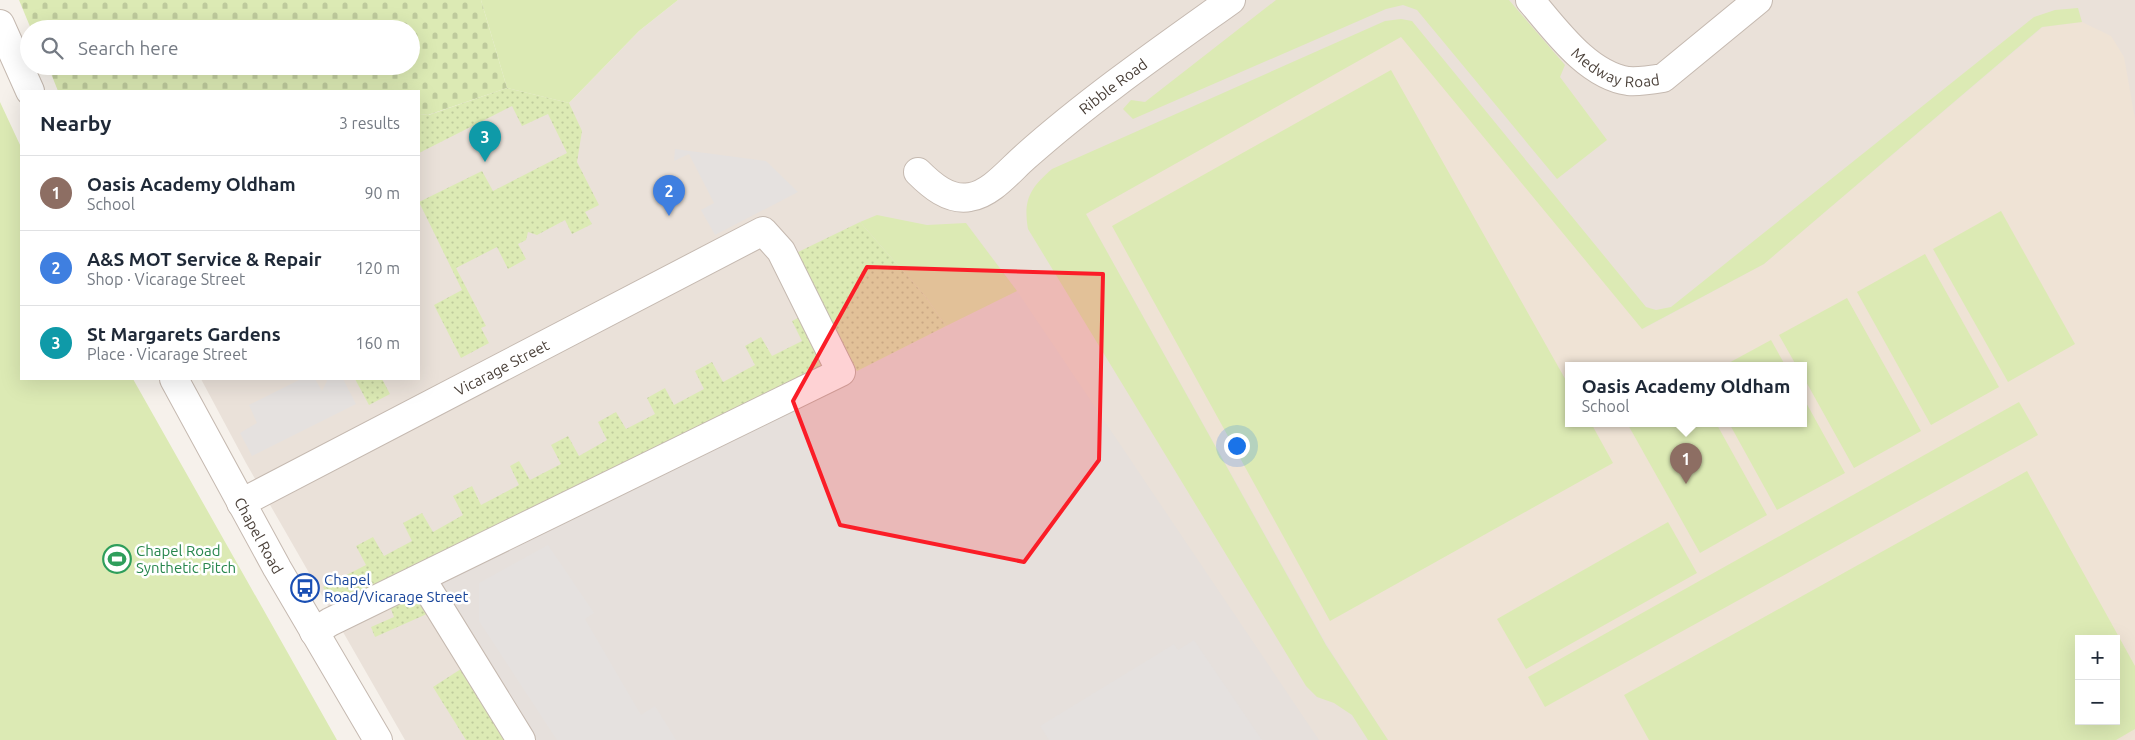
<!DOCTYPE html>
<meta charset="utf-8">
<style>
body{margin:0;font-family:Ubuntu,sans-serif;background:#f2f2f3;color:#1f2937}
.controls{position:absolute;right:15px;bottom:15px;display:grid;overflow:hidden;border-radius:0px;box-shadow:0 5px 20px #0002}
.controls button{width:45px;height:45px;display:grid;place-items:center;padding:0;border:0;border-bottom:1px solid #e0e1e3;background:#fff;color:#1f2937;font:25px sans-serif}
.you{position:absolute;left:1236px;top:445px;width:18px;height:18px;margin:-12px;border:4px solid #fff;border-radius:50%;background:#1a73e8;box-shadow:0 0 0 8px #1a73e833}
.badge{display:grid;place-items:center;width:32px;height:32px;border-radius:50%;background:#fb1d27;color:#fff;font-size:16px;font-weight:700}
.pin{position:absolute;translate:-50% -41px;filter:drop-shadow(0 1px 2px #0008)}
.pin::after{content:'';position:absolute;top:26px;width:18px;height:15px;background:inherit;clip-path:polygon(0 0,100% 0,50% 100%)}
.popup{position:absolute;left:1565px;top:362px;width:242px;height:65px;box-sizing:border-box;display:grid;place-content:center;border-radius:0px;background:#fff;filter:drop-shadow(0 1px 4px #0005);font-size:16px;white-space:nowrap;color:#747a83}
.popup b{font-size:19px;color:#1f2937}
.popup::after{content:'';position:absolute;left:50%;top:100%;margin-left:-10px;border:10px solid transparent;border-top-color:#fff}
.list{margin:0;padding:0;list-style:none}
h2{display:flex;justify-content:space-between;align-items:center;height:65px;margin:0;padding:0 20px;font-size:21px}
h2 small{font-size:16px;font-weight:400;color:#747a83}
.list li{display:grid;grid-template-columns:32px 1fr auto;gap:15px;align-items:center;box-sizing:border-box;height:75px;padding:0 20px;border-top:1px solid #e0e1e3}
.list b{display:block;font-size:19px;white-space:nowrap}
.list p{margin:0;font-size:16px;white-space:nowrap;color:#747a83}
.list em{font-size:16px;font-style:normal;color:#747a83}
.icon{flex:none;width:28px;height:28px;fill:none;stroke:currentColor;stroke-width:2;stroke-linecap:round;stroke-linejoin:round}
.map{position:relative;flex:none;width:2135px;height:740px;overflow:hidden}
.search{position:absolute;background:#fff;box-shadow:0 5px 20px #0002;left:20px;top:20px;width:400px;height:55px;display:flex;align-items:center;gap:12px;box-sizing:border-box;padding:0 18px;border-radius:28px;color:#747a83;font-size:19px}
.panel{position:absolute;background:#fff;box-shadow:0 5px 20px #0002;left:20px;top:90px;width:400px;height:290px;border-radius:0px}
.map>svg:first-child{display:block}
</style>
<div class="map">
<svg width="2135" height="740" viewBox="0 0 2135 740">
<defs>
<pattern id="cemetery-stones" width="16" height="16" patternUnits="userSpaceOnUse" patternTransform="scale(1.25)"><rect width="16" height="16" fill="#dceab4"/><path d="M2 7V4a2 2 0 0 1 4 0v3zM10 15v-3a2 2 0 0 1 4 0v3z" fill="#beca9c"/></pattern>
<pattern id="park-dots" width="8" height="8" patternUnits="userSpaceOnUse" patternTransform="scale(1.25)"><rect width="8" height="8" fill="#dceab4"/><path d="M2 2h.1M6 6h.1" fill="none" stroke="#beca9c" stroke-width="1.8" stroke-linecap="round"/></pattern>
</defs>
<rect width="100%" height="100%" fill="#f6f1eb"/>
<path fill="#eae1d9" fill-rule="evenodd" d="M678 0H2135V740H405L246 463 201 379H419V114L429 115 507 88 569 103 639 31ZM1568 365H1804V423H1568ZM2079 639H2116V721H2079Z"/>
<path fill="#e6e0dc" d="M1017 291 1319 740H533L434 583Z"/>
<path fill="#efe3d5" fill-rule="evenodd" d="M2082 22 2111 36 2124 57 2135 119V740H1388L1327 645 1086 214 1401 36 1643 329 1764 264 2043 27ZM1568 365H1804V423H1568ZM2079 639H2116V721H2079Z"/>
<g fill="#dceab4" fill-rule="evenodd">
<path d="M481 0H678L639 31 569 103 507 88Z"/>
<path d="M1276 0H1509L1565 65 1560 77 1607 140 1557 179 1417 10 1403 5 1386 9 1133 119 1123 109 1131 100 1145 102Z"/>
<path d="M2078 8 2082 22 2042 27 1764 264 1642 329 1401 37 1086 214 1326 645 1388 740H1368L1352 715 1334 703 1317 697 1306 686 1028 229C1023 200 1030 188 1052 169L1385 21 1401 19 1412 21 1646 307 1656 310 1671 307 2034 17 2055 10Z"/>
<path d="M1391 70 1568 384V423H1591L1613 463 1330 621 1112 226Z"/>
<path d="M0 102 21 147V379H133L337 740H0Z"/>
<path d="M2001 211 2075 344 2008 382 1933 249Z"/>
<path d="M877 215 927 225 966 223 1017 291 946 326 925 296 860 222Z"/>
<path d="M1925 254 1999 387 1931 425 1857 292Z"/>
<path d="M1847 298 1921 431 1854 468 1804 378V365H1796L1779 335Z"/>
<path d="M1771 340 1785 365H1725Z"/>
<path d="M1804 399 1845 473 1777 510 1729 423H1804Z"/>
<path d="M2019 402 2038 435 1545 707 1528 677Z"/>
<path d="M1627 423H1716L1767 515 1700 553Z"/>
<path d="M2027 471 2135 666V729L2116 740H1649L1624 695ZM2079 639H2116V721H2079Z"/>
<path d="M1668 522 1697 573 1526 669 1497 619Z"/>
</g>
<path fill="url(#cemetery-stones)" d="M19 0H481L507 88 428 115 419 114V91H58L48 66H411V29H31Z"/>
<g fill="url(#park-dots)">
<path d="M507 88 569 103 582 131 577 162 599 205 585 212 592 224 572 234 565 220 537 235 528 232 526 240 518 244 526 259 508 269 497 247 456 268 486 326 481 328 489 343 461 358 434 305 462 290 419 202 482 171 493 191 567 153 548 114 522 126 512 106 419 153V114L429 115Z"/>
<path d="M860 222 925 296 946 326 857 371 794 254Z"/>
<path d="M802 316 826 364 824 372 337 610 323 587 366 565 356 546 373 537 384 556 412 541 403 523 422 513 433 532 463 515 453 496 472 486 481 505 519 485 510 466 519 461 530 480 561 464 551 445 568 436 579 456 607 440 598 422 616 412 626 429 655 414 647 398 665 388 674 405 704 389 695 371 712 362 723 382 755 365 745 346 761 337 772 356 802 341 792 321Z"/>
<path d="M355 379H382L390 394 369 405Z"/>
<path d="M416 591 429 613 375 637 371 627 394 617 389 604Z"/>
<path d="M464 667 510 740H466L433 687Z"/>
</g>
<g fill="#e5e1df">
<path d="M675 149 766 161 798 192 715 235 701 210 714 203 689 154 674 161Z"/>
<path d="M301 379H315L322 391 327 381 326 379H343L356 404 252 456 240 433 257 423 249 405Z"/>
<path d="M548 545 594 613 585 619 641 715 655 706 676 740H557L479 621V583Z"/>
<path d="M1194 640 1262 740H1049L1040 726 1166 649 1174 644 1178 650Z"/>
</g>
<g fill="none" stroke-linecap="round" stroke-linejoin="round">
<defs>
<g id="minor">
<path id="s1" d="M1530 0C1555 29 1587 75 1628 81 1639 82 1651 80 1663 78L1758 0"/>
<path d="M0 24 30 91"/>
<path id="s2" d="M918 172C931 185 949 201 970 197 991 194 1010 170 1025 157 1089 100 1161 50 1231 0"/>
<path id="s3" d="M174 379 277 568 378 740"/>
<path id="s4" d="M241 503 763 231 781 251 841 372 330 622 314 632"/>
<path d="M421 578 521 740"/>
</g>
</defs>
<use href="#minor" stroke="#c5b9b0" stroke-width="30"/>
<use href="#minor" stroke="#fff" stroke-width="28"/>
</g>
<path fill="#fb1d27" fill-opacity="0.2" stroke="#fb1d27" stroke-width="4" stroke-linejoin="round" d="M867 267 1103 274 1099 460 1024 562 840 525 793 401Z"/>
<defs>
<symbol id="stadium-ring" viewBox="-11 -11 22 22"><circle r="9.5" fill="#fff" stroke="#2e9e5b" stroke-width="1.5"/><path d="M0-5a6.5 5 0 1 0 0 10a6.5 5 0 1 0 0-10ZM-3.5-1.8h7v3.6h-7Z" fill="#2e9e5b"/></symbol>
<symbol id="bus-ring" viewBox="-11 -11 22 22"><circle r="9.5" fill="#fff" stroke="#1a4fb4" stroke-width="1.5"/><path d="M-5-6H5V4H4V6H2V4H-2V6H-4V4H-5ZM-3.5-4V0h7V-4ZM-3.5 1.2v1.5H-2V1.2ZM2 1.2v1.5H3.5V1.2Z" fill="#1a4fb4"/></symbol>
</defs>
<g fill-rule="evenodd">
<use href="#stadium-ring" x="101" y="543" width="32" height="32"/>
<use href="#bus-ring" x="289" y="572" width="32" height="32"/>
</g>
<g text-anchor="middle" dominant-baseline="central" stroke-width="5" stroke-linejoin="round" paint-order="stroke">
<g font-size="15" fill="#4a4039" stroke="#fff">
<text stroke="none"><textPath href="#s1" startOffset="114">Medway Road</textPath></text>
<text stroke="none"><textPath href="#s2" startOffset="242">Ribble Road</textPath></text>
<text stroke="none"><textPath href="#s4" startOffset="294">Vicarage Street</textPath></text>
<text stroke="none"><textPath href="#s3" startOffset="178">Chapel Road</textPath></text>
</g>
<g font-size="15" fill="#27864d" stroke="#fff" text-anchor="start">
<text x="136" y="550">Chapel Road<tspan x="136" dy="17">Synthetic Pitch</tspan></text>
</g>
<g font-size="15" fill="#164399" stroke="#fff" text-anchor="start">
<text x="324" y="579">Chapel<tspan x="324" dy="17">Road/Vicarage Street</tspan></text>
</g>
</g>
</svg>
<div class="controls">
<button>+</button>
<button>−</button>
</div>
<div class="you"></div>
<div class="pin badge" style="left:1686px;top:484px;background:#8d6e63">1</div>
<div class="popup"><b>Oasis Academy Oldham</b>School</div>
<div class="pin badge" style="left:669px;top:216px;background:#3f7fe0">2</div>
<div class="pin badge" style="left:485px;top:162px;background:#0f9aa8">3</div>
<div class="search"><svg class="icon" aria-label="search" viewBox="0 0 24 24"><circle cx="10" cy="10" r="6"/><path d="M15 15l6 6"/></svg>Search here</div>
<section class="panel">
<h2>Nearby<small>3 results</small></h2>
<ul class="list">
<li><span class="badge" style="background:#8d6e63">1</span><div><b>Oasis Academy Oldham</b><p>School</p></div><em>90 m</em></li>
<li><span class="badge" style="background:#3f7fe0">2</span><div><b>A&amp;S MOT Service &amp; Repair</b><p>Shop · Vicarage Street</p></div><em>120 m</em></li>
<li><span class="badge" style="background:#0f9aa8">3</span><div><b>St Margarets Gardens</b><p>Place · Vicarage Street</p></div><em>160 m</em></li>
</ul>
</section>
</div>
